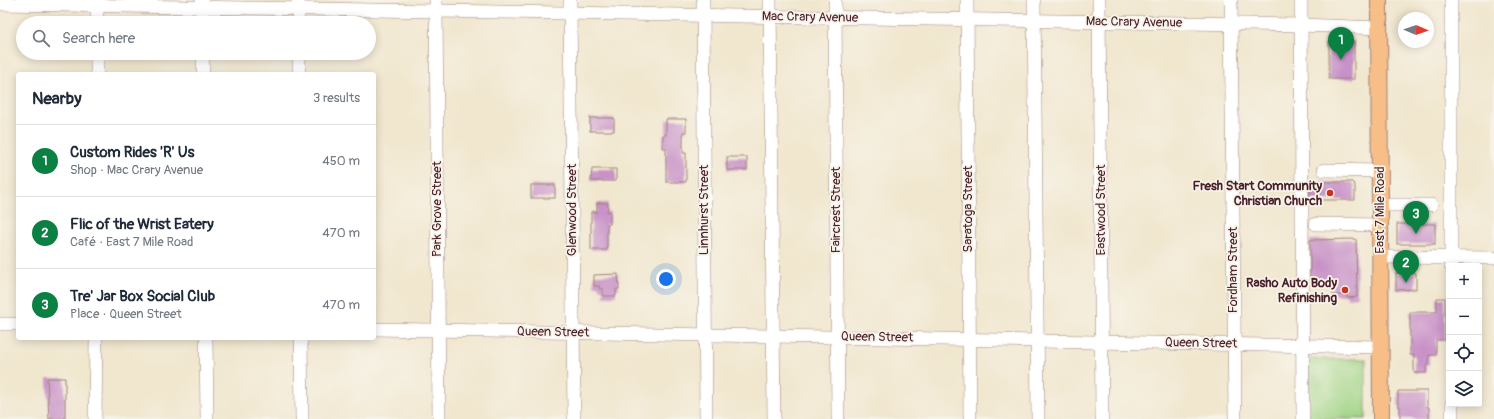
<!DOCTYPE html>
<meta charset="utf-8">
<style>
body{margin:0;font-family:Pangolin,sans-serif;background:#f6f6f7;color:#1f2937}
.controls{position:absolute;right:12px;bottom:12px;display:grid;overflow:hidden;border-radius:4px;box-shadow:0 2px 10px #0003}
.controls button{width:36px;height:36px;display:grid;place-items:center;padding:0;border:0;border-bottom:1px solid #e0e1e3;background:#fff;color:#1f2937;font:20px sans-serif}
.compass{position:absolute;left:1398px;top:12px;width:36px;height:36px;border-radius:50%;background:#fff;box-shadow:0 2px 10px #0003;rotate:92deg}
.you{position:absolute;left:666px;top:279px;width:14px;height:14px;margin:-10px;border:3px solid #fff;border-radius:50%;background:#1a73e8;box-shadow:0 0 0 6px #1a73e833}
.badge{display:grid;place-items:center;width:26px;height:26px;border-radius:50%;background:#0b8043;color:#fff;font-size:13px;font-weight:700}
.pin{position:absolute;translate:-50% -33px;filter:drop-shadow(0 1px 2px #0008)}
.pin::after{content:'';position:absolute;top:21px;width:14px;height:12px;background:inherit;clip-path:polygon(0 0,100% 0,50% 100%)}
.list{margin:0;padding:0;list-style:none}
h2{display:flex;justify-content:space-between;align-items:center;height:52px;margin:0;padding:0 16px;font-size:17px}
h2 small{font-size:13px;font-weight:400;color:#747a83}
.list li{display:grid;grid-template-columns:26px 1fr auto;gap:12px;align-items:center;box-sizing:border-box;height:72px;padding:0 16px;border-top:1px solid #e0e1e3}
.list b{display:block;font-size:15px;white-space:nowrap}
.list p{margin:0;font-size:13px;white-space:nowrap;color:#747a83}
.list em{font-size:13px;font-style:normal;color:#747a83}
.icon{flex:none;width:22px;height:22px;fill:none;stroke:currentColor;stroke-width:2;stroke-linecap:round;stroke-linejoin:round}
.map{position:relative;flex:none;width:1494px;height:419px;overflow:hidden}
.search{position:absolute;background:#fff;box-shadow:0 2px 10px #0003;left:16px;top:16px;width:360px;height:44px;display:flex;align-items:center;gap:10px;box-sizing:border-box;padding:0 14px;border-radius:22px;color:#747a83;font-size:15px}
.panel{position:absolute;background:#fff;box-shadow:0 2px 10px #0003;left:16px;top:72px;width:360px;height:268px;border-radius:4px}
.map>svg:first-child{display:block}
</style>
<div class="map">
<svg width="1494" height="419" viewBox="0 0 1494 419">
<rect width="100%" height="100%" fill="#f7f3e8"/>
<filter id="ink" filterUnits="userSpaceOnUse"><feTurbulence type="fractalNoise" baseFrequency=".025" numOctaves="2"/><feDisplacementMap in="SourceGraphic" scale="8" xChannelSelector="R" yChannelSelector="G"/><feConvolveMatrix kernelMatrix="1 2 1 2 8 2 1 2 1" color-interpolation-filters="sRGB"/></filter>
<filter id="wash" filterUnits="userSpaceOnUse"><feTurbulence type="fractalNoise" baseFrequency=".012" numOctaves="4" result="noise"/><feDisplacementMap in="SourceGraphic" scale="16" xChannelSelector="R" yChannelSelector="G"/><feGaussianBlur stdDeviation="0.9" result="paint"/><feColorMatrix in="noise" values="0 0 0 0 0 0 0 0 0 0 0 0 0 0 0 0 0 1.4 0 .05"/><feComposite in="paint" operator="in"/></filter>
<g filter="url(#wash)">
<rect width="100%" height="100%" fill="#f1e7cf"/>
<rect fill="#9fd485" stroke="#747a58" x="1308" y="359" width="58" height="60"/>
<g id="blocks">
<g fill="#c891c8">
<rect x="1329" y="41" width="25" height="38"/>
<rect x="590" y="118" width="24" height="13"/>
<path d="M666 119H686V132H683V153H686V182H666V148H663V135H666Z"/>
<rect x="727" y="157" width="20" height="13"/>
<path d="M592 169H616V181H591Z"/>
<path d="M1310 182H1352L1355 185V200H1310Z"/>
<rect x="531" y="185" width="24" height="13"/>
<path d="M597 203H608L607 212 610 211V224H607V250H591V212H597Z"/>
<rect x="1397" y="224" width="38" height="20"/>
<path d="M1356 239 1357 297 1347 298V295H1333L1332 284H1318V277H1310V240Z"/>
<path d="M1396 273H1416V289L1396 290Z"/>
<path d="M618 274 619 289H616V296H603V289H600L599 286H594V275Z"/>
<path d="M1437 298H1445V340H1436V355H1429V365H1426V373H1414V355H1410V312H1437Z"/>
<path d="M47 378H65V419H49Z"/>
<path d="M1398 391H1427V407H1429V419H1400V406H1398Z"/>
</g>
</g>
</g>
<g filter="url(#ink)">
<use href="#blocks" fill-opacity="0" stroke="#9e837d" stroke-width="1"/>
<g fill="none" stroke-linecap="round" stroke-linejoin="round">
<defs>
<g id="minor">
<path d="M202 0V23"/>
<path d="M298 0V23"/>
<path d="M436 0 439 419"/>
<path d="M570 0 574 419"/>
<path d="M703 0 706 419"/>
<path d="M770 0 774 419"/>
<path d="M835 0 838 419"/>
<path d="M967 0 970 419"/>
<path d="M1034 0 1038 419"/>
<path d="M1099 0 1102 419"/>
<path d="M1231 0 1235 419"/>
<path d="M1301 0 1303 419"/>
<path d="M0 4 1301 25 1379 28"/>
<path d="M97 23V0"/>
<path d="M203 53V74"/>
<path d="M299 53V74"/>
<path d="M97 74V53"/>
<path d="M1324 170 1380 171"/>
<path d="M1380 205H1431"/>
<path d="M1316 224 1380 225"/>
<path d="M1380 257 1494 258"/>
<path d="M1451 266V0"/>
<path d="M0 324H18"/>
<path d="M374 329 1381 347"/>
<path d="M206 338 207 419"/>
<path d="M301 338 302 419"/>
<path d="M1452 404V419"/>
<path d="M95 419 96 338"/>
</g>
<path id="major" d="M1379 0 1381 419"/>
</defs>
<use href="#minor" stroke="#9e837d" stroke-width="14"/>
<use href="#major" stroke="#9e837d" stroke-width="18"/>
<use href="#minor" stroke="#fff" stroke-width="13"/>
<use href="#major" stroke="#f7be87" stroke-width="16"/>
</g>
</g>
<g fill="#c8321e" stroke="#f7f3e8" stroke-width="1.5">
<circle cx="1330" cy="193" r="4"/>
<circle cx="1345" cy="290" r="4"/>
</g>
<g text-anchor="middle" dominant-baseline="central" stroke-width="3.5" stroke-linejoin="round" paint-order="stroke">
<g font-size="13" fill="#4a1f2b" stroke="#f7f3e8">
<text transform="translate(810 17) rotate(1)">Mac Crary Avenue</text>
<text transform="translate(1134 22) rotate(1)">Mac Crary Avenue</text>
<text transform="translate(437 209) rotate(-90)">Park Grove Street</text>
<text transform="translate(968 209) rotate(-90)">Saratoga Street</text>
<text transform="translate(572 210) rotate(-90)">Glenwood Street</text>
<text transform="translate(704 210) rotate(-90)">Linnhurst Street</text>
<text transform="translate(836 210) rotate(-90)">Faircrest Street</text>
<text transform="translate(1101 210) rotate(-90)">Eastwood Street</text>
<text transform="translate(1380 210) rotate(-90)">East 7 Mile Road</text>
<text transform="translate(1233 270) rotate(-90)">Fordham Street</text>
<text transform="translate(553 332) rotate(1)">Queen Street</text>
<text transform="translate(877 337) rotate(1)">Queen Street</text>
<text transform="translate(1201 343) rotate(1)">Queen Street</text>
</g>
<g font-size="13" font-weight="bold" fill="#4a1f2b" stroke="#f7f3e8" text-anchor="end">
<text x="1322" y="186">Fresh Start Community<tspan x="1322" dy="15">Christian Church</tspan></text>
<text x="1337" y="283">Rasho Auto Body<tspan x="1337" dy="15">Refinishing</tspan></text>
</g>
</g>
</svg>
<div class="controls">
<button>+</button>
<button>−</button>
<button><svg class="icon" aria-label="locate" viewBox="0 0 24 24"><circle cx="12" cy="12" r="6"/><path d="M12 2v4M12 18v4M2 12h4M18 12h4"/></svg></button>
<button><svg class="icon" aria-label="layers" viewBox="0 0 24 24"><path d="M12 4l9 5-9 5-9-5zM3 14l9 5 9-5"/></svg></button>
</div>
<svg class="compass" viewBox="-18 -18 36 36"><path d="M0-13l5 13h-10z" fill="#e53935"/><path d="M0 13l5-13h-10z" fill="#747a83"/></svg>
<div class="you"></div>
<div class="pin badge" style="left:1341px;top:60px">1</div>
<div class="pin badge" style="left:1406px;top:283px">2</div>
<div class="pin badge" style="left:1416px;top:234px">3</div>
<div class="search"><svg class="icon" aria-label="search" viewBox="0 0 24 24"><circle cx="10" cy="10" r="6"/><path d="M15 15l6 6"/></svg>Search here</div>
<section class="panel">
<h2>Nearby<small>3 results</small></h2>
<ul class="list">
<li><span class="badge">1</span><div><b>Custom Rides 'R' Us</b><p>Shop · Mac Crary Avenue</p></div><em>450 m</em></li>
<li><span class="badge">2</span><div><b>Flic of the Wrist Eatery</b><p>Café · East 7 Mile Road</p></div><em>470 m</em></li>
<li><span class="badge">3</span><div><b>Tre' Jar Box Social Club</b><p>Place · Queen Street</p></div><em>470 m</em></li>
</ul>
</section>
</div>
